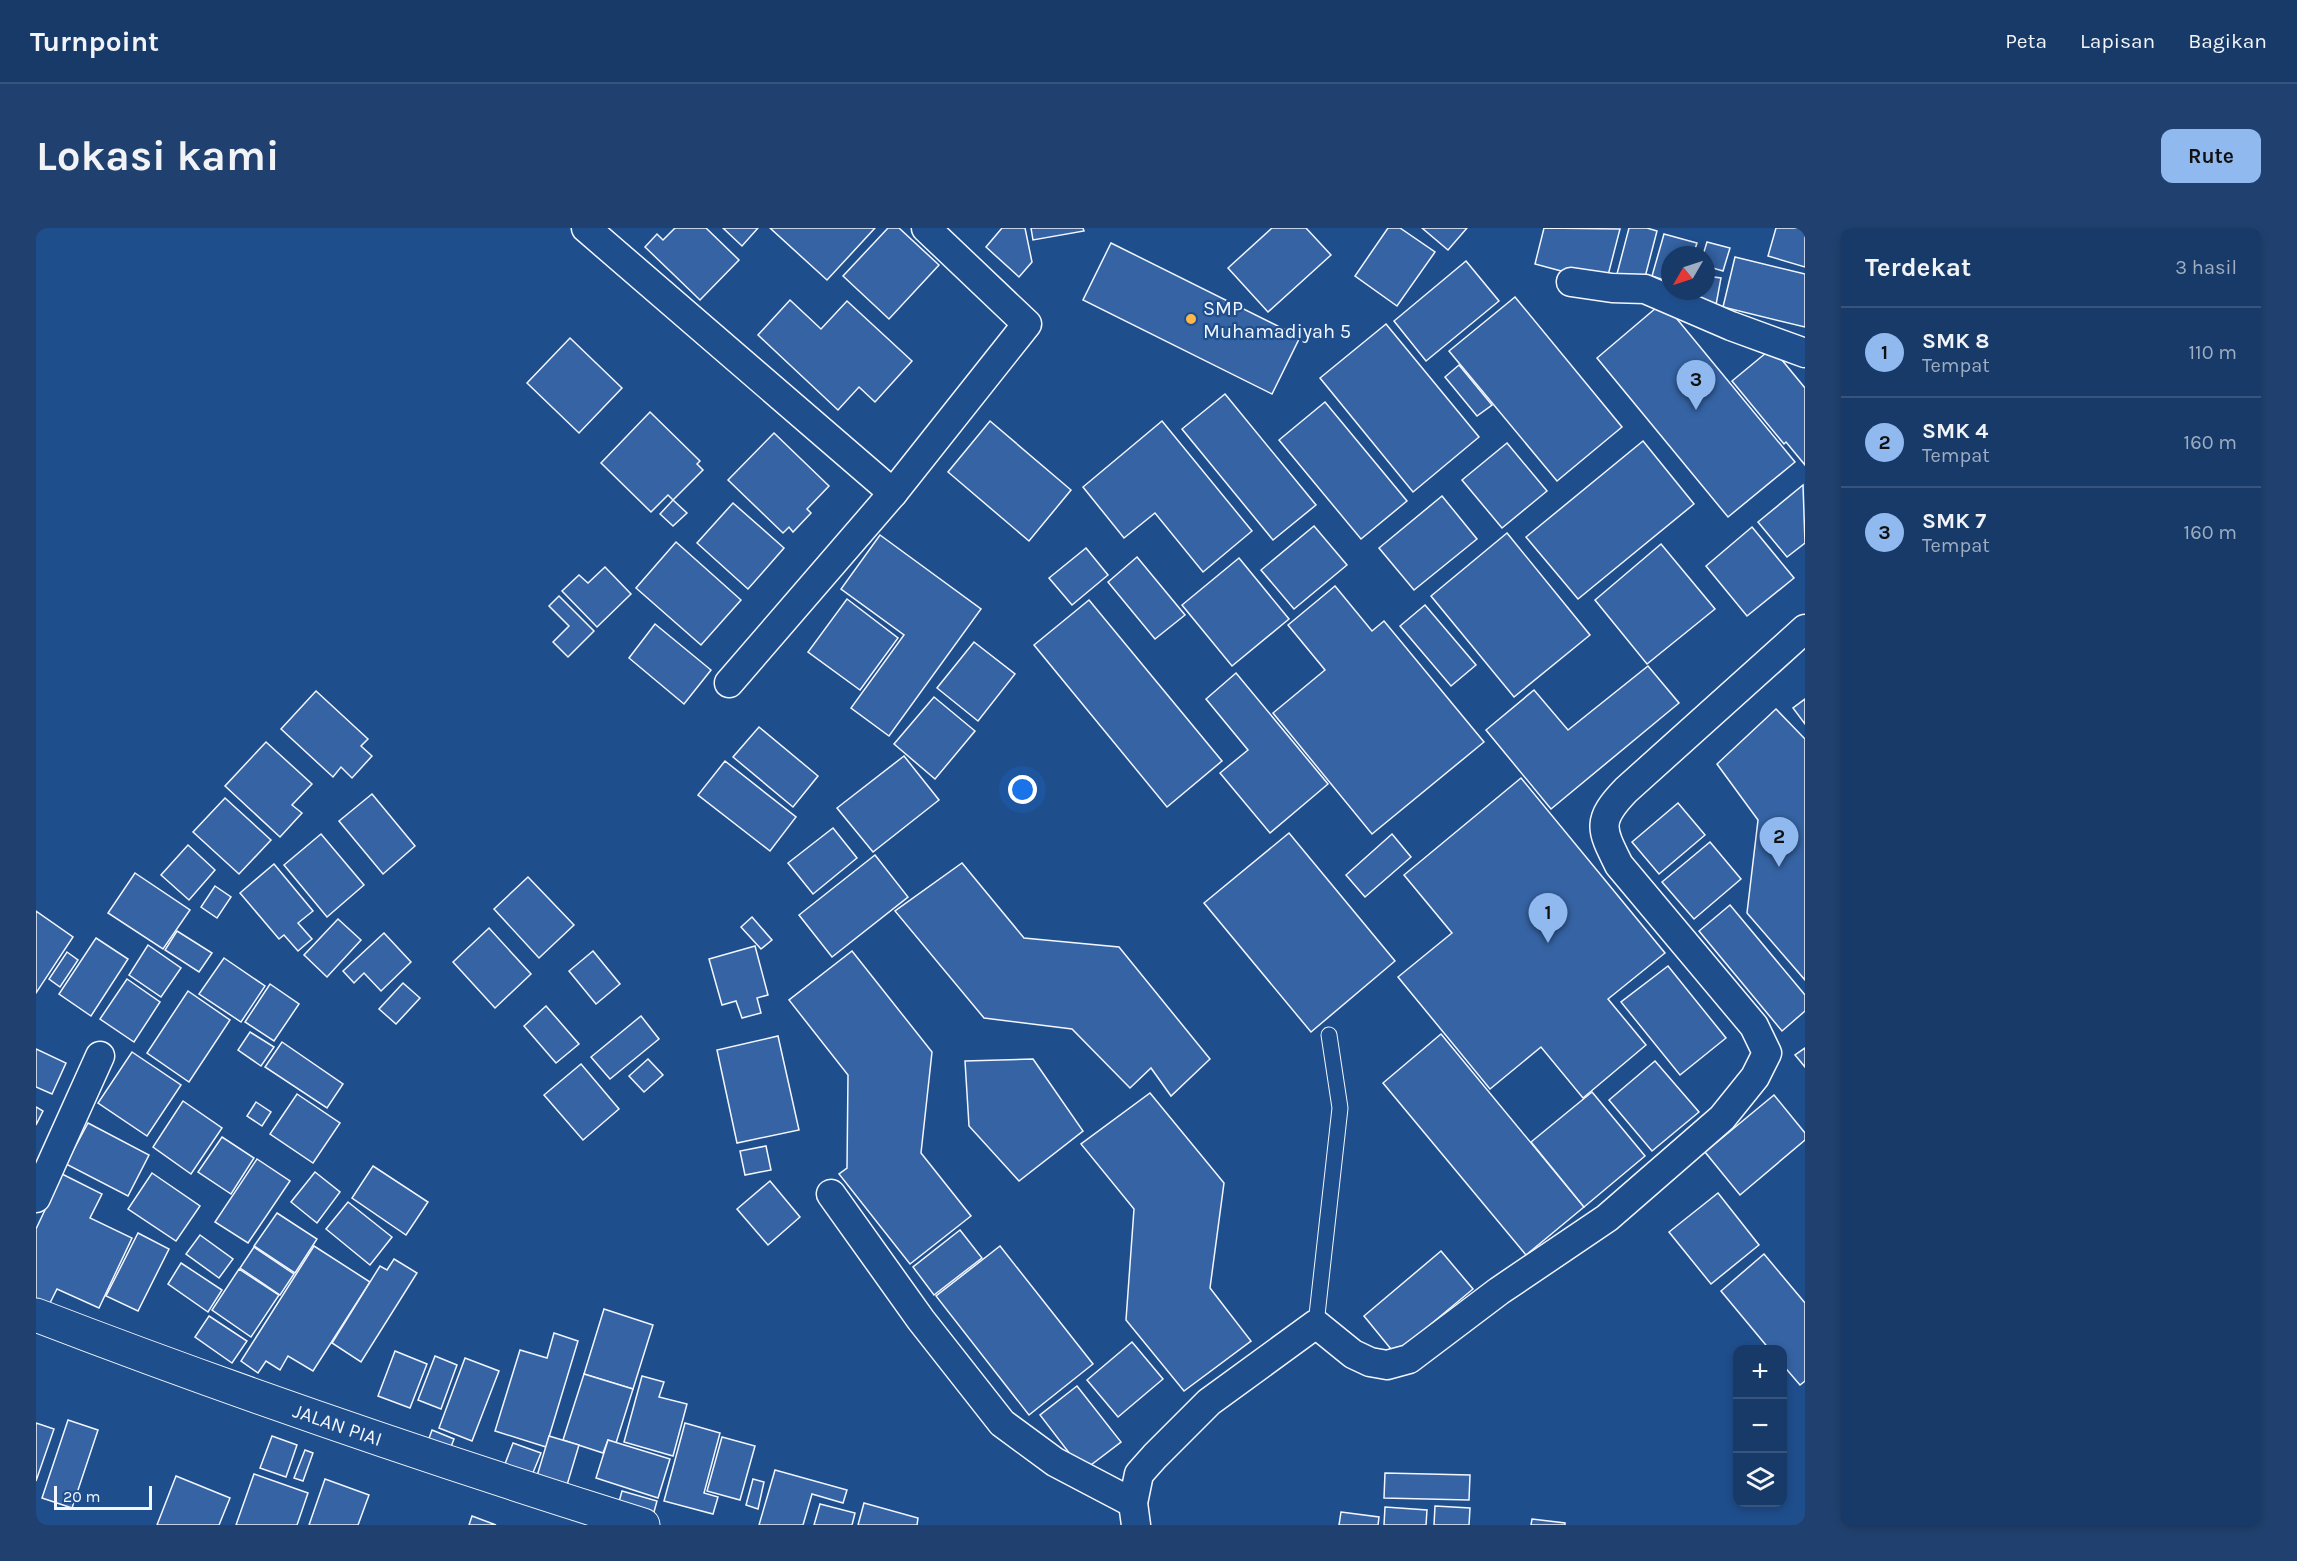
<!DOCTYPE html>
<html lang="id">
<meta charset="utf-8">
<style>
body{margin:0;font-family:Karla,sans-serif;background:#20416f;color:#f1f3f6}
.controls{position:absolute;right:18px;bottom:18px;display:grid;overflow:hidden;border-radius:12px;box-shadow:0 3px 9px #0003}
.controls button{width:54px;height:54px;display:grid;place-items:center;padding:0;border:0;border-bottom:2px solid #36547d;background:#173a69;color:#f1f3f6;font:30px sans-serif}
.compass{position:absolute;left:1625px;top:18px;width:54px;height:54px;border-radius:50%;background:#173a69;box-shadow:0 3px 9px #0003;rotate:231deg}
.scale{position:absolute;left:18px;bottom:15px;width:98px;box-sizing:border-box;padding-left:6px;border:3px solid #f2f6ff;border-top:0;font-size:16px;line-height:21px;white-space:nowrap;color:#f2f6ff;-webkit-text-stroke:4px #1f4e8c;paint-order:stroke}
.you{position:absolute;left:987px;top:562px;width:21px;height:21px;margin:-15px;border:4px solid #fff;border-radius:50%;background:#1a73e8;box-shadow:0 0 0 9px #1a73e833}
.badge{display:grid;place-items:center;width:39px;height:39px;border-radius:50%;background:#90b9f0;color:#111;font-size:20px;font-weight:700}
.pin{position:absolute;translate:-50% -50px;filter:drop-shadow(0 2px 3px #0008)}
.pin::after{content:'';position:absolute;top:32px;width:21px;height:18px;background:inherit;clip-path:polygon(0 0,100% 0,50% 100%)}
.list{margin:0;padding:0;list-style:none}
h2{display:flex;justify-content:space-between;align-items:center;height:78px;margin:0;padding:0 24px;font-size:26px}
h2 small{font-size:20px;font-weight:400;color:#9eadc0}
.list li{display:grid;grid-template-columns:39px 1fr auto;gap:18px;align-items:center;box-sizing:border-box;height:90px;padding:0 24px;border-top:2px solid #36547d}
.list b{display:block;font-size:22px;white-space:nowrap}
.list p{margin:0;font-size:20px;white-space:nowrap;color:#9eadc0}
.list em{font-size:20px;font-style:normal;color:#9eadc0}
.icon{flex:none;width:33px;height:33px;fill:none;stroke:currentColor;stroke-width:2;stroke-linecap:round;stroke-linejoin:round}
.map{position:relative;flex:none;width:1769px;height:1297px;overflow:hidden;border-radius:12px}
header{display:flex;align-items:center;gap:36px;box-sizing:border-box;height:84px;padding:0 30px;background:#173a69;border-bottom:2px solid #36547d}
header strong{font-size:28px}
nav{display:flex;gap:33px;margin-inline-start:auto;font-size:21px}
.intro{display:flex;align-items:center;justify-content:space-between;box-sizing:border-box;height:144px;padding:0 36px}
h1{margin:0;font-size:42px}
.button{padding:15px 27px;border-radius:12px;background:#90b9f0;color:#111;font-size:21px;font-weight:700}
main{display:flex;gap:36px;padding:0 36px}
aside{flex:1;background:#173a69;border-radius:12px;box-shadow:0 3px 9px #0003}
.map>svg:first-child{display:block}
</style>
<header>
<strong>Turnpoint</strong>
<nav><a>Peta</a><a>Lapisan</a><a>Bagikan</a></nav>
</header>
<div class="intro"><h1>Lokasi kami</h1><a class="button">Rute</a></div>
<main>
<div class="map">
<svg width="1769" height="1297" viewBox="0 0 1769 1297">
<rect width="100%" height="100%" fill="#1f4e8c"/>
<g fill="#3563a3" stroke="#f2f6ff" stroke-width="1.5">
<path d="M639 0H670L703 32 664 72 609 19 621 6 627 12Z"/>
<path d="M687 0H722L706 18Z"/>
<path d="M734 0H839L791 52Z"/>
<path d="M852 0H863L903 37 853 91 807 48Z"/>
<path d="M966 0H989L996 34 983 49 950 19Z"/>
<path d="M995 0H1047L1048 3 997 12Z"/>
<path d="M1236 0H1270L1295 27 1232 84 1192 40Z"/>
<path d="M1352 0H1364L1399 24 1361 78 1319 48Z"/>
<path d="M1386 0H1431L1412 22Z"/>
<path d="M1508 0 1584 1 1570 55 1499 36Z"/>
<path d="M1593 0H1611L1621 3 1608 53 1581 46Z"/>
<path d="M1740 0H1769V39L1732 28Z"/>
<path d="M1628 6 1661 15 1657 27H1634V54L1616 48Z"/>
<path d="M1671 14 1694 20 1687 43 1670 38V27H1667Z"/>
<path d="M1075 15 1264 109 1236 166 1047 72Z"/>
<path d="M1699 29 1769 46V99L1687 79Z"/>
<path d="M1430 33 1463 73 1390 133 1358 93Z"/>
<path d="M1670 48 1685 50 1680 77 1652 72 1654 63H1670Z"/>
<path d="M1479 69 1586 199 1521 253 1413 123Z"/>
<path d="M754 72 785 101 811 73 876 133 839 174 823 159 802 182 722 107Z"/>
<path d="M1627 74 1759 234 1692 289 1561 130Z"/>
<path d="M1350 96 1443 209 1377 264 1284 150Z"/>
<path d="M534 110 586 160 543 205 491 155Z"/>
<path d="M1736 120 1769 160V237L1750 214 1748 216 1696 153Z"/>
<path d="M1423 137 1456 177 1441 188 1409 149Z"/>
<path d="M1189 166 1280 277 1237 312 1146 201Z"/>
<path d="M1289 174 1371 273 1325 311 1243 212Z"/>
<path d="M614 184 664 233 661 236 667 242 637 272 632 267 615 284 565 235Z"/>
<path d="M954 193 1035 262 993 313 912 244Z"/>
<path d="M1126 193 1216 303 1167 344 1119 285 1088 310 1047 259Z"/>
<path d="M738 205 793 258 771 281 775 285 757 304 753 299 747 305 692 252Z"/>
<path d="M1607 213 1658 276 1542 371 1490 309Z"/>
<path d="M1471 215 1511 263 1466 300 1426 252Z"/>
<path d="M1767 257 1769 315 1751 329 1722 294Z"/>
<path d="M1406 268 1441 311 1378 362 1343 320Z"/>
<path d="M637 272 651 285 637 298 624 286Z"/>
<path d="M697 275 748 320 712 361 661 315Z"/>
<path d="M1278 298 1311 337 1258 381 1225 342Z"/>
<path d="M1716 299 1758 350 1711 388 1670 338Z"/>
<path d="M1471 305 1554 407 1478 469 1395 368Z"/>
<path d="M844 307 945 381 853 508 815 480 868 407 805 361Z"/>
<path d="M640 314 705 372 665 417 600 360Z"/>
<path d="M1625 316 1679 381 1611 436 1559 372Z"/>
<path d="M1050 320 1072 347 1036 377 1013 350Z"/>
<path d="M1101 329 1149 387 1119 411 1072 354Z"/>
<path d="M1203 330 1253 391 1196 438 1146 377Z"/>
<path d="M569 339 595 366 561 399 526 363 543 347 552 355Z"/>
<path d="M1299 358 1336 403 1348 393 1448 514 1336 606 1237 485 1289 442 1252 397Z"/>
<path d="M523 368 558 403 532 429 517 414 533 398 513 378Z"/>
<path d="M811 371 862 410 824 462 772 424Z"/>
<path d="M1053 372 1186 533 1131 579 998 417Z"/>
<path d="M1389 377 1440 437 1415 458 1364 398Z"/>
<path d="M619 396 675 442 648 476 593 430Z"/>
<path d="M938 414 979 446 942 493 901 460Z"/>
<path d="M1612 438 1643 475 1515 581 1450 502 1498 462 1532 502Z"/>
<path d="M1200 445 1292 556 1234 605 1184 545 1212 522 1170 471Z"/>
<path d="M280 463 332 511 325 518 336 528 316 550 305 539 297 549 245 501Z"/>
<path d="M898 469 939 503 899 551 858 516Z"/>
<path d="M1769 471V496L1757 480Z"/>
<path d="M1740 481 1769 511V752L1711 685 1722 592 1681 536Z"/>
<path d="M723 499 782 548 757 579 697 529Z"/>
<path d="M230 514 276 556 256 577 266 585 244 609 189 558Z"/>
<path d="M868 528 903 572 837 624 801 580Z"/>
<path d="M689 533 760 589 734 623 662 567Z"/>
<path d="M1485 550 1629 725 1572 771 1610 817 1547 870 1505 819 1454 861 1362 749 1416 705 1368 647Z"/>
<path d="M336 566 379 618 347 646 303 593Z"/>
<path d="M189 570 235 612 203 646 157 604Z"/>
<path d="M1642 575 1669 607 1623 646 1596 614Z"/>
<path d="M797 600 821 630 777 666 752 635Z"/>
<path d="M1253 605 1359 733 1275 804 1168 675Z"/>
<path d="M285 606 328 657 291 689 248 637Z"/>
<path d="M1356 606 1375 629 1329 669 1310 647Z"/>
<path d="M1674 614 1705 651 1658 691 1626 654Z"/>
<path d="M152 617 179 642 153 672 125 647Z"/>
<path d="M839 627 872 669 796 729 763 687Z"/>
<path d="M926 635 988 710 1083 719 1174 831 1135 868 1115 840 1094 860 1036 801 948 790 859 683Z"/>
<path d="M238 636 277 683 262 695 276 711 262 723 248 707 243 711 204 665Z"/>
<path d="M99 645 154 682 127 721 72 685Z"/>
<path d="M492 649 538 697 503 730 458 681Z"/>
<path d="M179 658 195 669 181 690 165 679Z"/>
<path d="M1694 677 1769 767V783L1746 803 1663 703Z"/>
<path d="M0 683 37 709 0 765Z"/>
<path d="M716 689 736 712 725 721 705 699Z"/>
<path d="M302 691 325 712 291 749 268 727Z"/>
<path d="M453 700 495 746 459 780 417 734Z"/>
<path d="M141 703 176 725 163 744 129 722Z"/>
<path d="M348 705 375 734 345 763 328 745 318 755 307 743Z"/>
<path d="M60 710 92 731 55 788 23 766Z"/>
<path d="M112 717 145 740 125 769 93 747Z"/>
<path d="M719 718 732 767 721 770 725 785 706 790 700 773 686 777 673 731Z"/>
<path d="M557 723 584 756 560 776 533 743Z"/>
<path d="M816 723 896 824 885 925 935 988 874 1036 803 946 811 940 812 847 753 772Z"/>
<path d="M31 724 42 732 24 759 13 751Z"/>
<path d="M188 730 229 758 205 794 163 766Z"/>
<path d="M1632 738 1690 810 1644 847 1585 774Z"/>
<path d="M91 751 124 774 98 814 64 791Z"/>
<path d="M367 755 384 770 360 796 343 781Z"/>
<path d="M234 756 263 776 238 813 209 794Z"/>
<path d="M152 763 194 792 153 854 111 825Z"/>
<path d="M510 778 543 816 520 835 488 798Z"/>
<path d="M605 788 623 811 574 851 555 829Z"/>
<path d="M214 804 238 819 225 838 202 822Z"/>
<path d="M1405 806 1548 979 1490 1027 1347 855Z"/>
<path d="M742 808 763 902 701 915 681 822Z"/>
<path d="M246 814 307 856 291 880 229 839Z"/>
<path d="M1769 820V839L1759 827Z"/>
<path d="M0 821 30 835 16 866 0 859Z"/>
<path d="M96 824 145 857 111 908 62 875Z"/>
<path d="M612 831 627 847 608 864 593 848Z"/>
<path d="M997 831 1047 903 983 953 933 898 929 833Z"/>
<path d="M1619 833 1663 884 1616 923 1573 872Z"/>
<path d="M545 836 583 881 547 912 508 867Z"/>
<path d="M1556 864 1609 928 1548 979 1495 914Z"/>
<path d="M1114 865 1188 955 1174 1060 1215 1113 1148 1163 1090 1092 1098 981 1045 916Z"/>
<path d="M261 866 304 895 277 935 234 906Z"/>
<path d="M1738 867 1769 905V912L1704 967 1669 924Z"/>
<path d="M147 873 186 900 155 946 117 919Z"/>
<path d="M220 874 235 884 226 898 211 888Z"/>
<path d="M0 879 7 883 0 897Z"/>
<path d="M52 895 113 927 92 968 30 936Z"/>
<path d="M186 909 218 930 195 966 162 944Z"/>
<path d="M730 918 735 942 709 947 704 923Z"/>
<path d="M221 931 254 953 212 1015 179 994Z"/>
<path d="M337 938 392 974 370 1007 316 970Z"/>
<path d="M279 944 304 964 281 995 255 974Z"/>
<path d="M116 945 164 978 140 1013 92 981Z"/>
<path d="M26 946 66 966 54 990 96 1010 63 1080 21 1061 9 1085 0 1081V1001Z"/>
<path d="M734 953 764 989 732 1017 701 981Z"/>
<path d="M1682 965 1723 1017 1675 1056 1633 1004Z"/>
<path d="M312 974 356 1009 334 1037 290 1001Z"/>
<path d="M241 985 281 1011 259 1045 218 1018Z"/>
<path d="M924 1002 946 1030 898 1067 877 1039Z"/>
<path d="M102 1005 133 1021 102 1083 70 1068Z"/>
<path d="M164 1007 197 1031 183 1050 150 1026Z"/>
<path d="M278 1018 334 1054 277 1143 252 1128 244 1142 230 1133 222 1145 205 1133Z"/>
<path d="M964 1018 1057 1136 993 1187 900 1068Z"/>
<path d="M218 1019 258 1046 244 1067 204 1040Z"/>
<path d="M1405 1023 1437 1061 1359 1126 1328 1088Z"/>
<path d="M1728 1026 1769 1075V1153L1764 1157 1746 1136V1122H1734L1685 1063Z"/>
<path d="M358 1031 381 1045 325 1134 296 1115 344 1038 351 1042Z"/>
<path d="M145 1035 186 1062 172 1084 132 1056Z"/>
<path d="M203 1041 243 1067 215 1109 176 1082Z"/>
<path d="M568 1081 617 1097 597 1161 548 1146Z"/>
<path d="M173 1088 211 1113 196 1135 159 1109Z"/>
<path d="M518 1105 542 1113 510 1219 459 1203 484 1122 511 1130Z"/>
<path d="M1096 1114 1127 1151 1082 1189 1051 1152Z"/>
<path d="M359 1123 391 1136 374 1180 342 1168Z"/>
<path d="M399 1128 421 1137 405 1181 382 1172Z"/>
<path d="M429 1130 463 1143 436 1213 403 1200Z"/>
<path d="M548 1146 597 1161 580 1215 572 1212 567 1225 527 1212Z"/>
<path d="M606 1148 628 1154 623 1169 651 1176 637 1228 588 1214Z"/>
<path d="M1041 1158 1085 1214 1047 1243 1004 1187Z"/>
<path d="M32 1192 62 1202 36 1280 6 1270Z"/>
<path d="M0 1195 18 1201 0 1253Z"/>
<path d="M649 1195 684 1205 668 1265 682 1269 677 1286 628 1273Z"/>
<path d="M396 1202 418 1211 413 1224 391 1216Z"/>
<path d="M236 1208 261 1217 250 1249 224 1240Z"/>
<path d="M513 1208 543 1217 531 1257 501 1248Z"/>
<path d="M686 1209 719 1218 704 1272 671 1263Z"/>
<path d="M572 1212 634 1231 622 1270 560 1250Z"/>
<path d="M477 1215 505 1225 494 1252 467 1241Z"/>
<path d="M269 1222 277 1225 267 1253 258 1250Z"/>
<path d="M739 1242 811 1262 807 1275 776 1266 767 1297H723Z"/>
<path d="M1349 1245 1434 1247 1433 1272 1348 1270Z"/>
<path d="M218 1246 272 1265 261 1297H200Z"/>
<path d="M140 1248 194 1270 183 1297H121Z"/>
<path d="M289 1251 333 1267 322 1297H273Z"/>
<path d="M717 1251 728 1254 722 1281 710 1277Z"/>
<path d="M586 1263 621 1273 616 1291 581 1281Z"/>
<path d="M828 1275 882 1290 881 1297H822Z"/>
<path d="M784 1276 819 1285 816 1297H778Z"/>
<path d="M1399 1278 1434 1280 1433 1297H1398Z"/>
<path d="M1349 1279 1391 1282 1390 1297H1348Z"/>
<path d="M1305 1284 1343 1289 1342 1297H1303Z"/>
<path d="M436 1288 460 1297H433Z"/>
<path d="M1496 1291 1529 1295V1297H1495Z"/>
</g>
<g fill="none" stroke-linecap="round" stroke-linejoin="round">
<defs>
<path id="service" d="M1280 1096 1304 880 1293 807"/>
<g id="minor">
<path d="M550 0 857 265 991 96 890 0"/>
<path d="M1535 54 1576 60 1609 61 1695 98 1769 125"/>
<path d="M693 455 857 265"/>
<path d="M795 966 885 1092 966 1195 1019 1234 1097 1275"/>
<path d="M0 970 64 828"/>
<path d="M1100 1297 1097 1275 1103 1246 1119 1228 1173 1174 1280 1096 1317 1126 1334 1134 1351 1137 1373 1131 1463 1063 1571 990 1686 890 1719 849 1731 825 1718 798 1583 637C1565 601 1560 593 1590 562L1769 401"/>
</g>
<g id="tertiary">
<path id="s1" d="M0 1087C200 1164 403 1233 607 1297"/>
</g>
</defs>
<use href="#service" stroke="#f2f6ff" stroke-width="17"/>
<use href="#minor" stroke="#f2f6ff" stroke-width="31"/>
<use href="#tertiary" stroke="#f2f6ff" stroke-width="35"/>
<use href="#service" stroke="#1f4e8c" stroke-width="15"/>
<use href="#minor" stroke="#1f4e8c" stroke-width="28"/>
<use href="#tertiary" stroke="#1f4e8c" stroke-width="33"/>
</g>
<circle fill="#ffb74d" stroke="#1f4e8c" stroke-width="2" cx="1155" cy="91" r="6"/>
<g text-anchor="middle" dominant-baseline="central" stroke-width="4.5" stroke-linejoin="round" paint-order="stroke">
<g font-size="20" fill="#f2f6ff" stroke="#1f4e8c" text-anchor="start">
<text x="1167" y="80">SMP<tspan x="1167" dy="23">Muhamadiyah 5</tspan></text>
</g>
<g font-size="20" fill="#f2f6ff" stroke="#1f4e8c">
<text stroke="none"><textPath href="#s1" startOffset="321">JALAN PIAI</textPath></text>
</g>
</g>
</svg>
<div class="controls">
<button>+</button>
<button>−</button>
<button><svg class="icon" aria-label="layers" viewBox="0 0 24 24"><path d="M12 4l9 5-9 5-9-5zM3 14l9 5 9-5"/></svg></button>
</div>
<svg class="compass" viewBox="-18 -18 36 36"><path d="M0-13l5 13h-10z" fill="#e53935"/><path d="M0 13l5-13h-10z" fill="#9eadc0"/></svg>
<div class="scale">20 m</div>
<div class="you"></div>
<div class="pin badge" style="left:1512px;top:715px">1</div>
<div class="pin badge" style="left:1743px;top:639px">2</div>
<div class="pin badge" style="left:1660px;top:182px">3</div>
</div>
<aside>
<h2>Terdekat<small>3 hasil</small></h2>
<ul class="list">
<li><span class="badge">1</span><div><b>SMK 8</b><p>Tempat</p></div><em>110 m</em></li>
<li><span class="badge">2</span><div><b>SMK 4</b><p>Tempat</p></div><em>160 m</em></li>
<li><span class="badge">3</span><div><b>SMK 7</b><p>Tempat</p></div><em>160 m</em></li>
</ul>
</aside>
</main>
